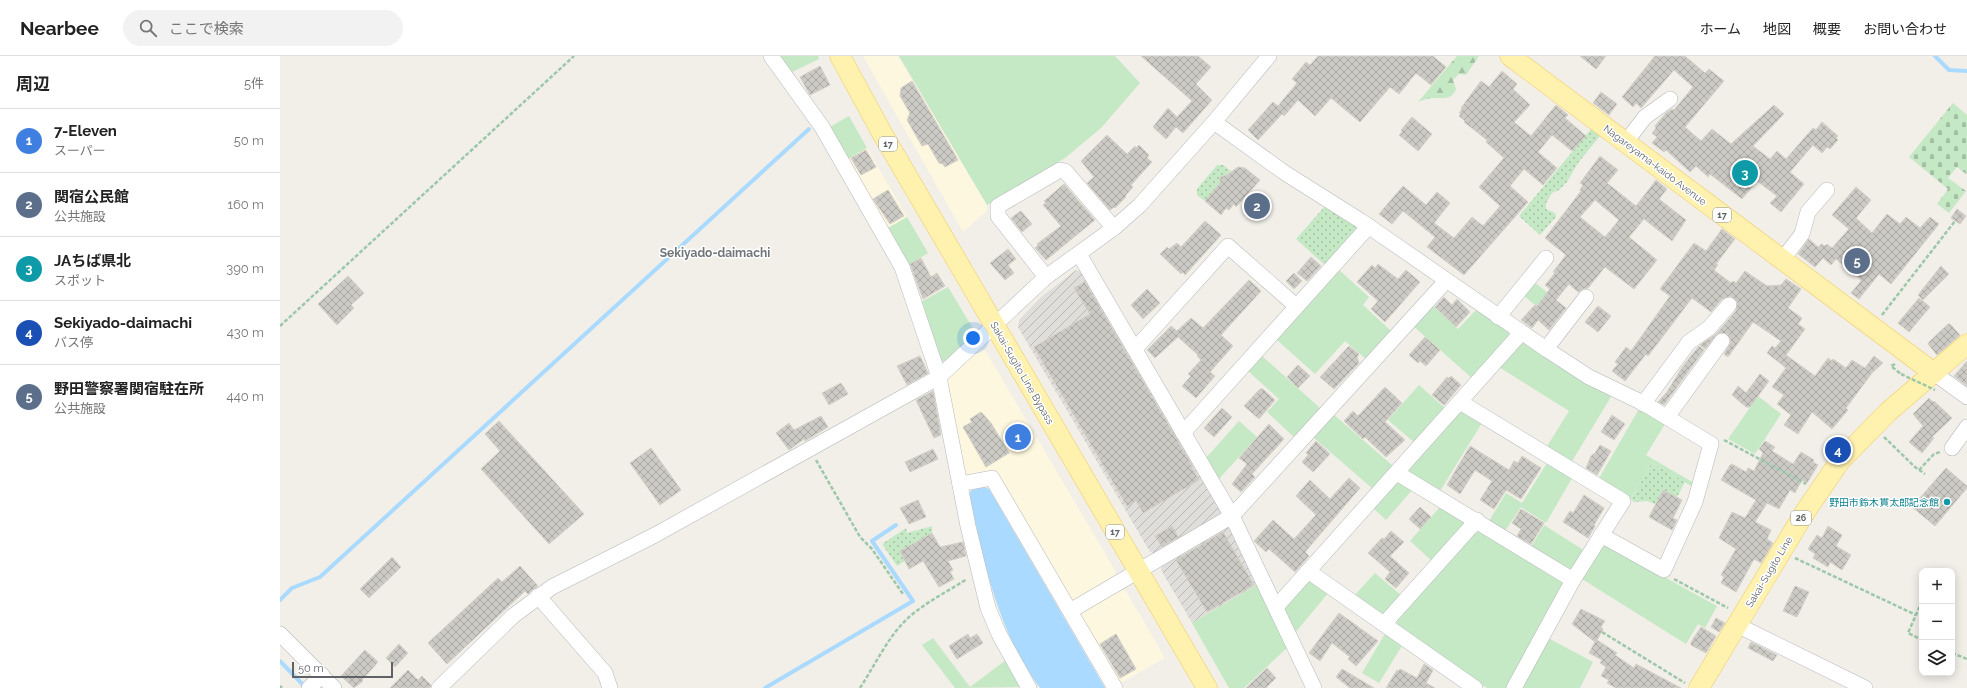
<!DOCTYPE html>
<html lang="ja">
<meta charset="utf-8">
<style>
body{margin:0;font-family:Raleway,"Noto Sans JP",sans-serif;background:#f2f2f2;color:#222}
.controls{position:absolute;right:12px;bottom:12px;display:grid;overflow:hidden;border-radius:8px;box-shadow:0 2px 10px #0003}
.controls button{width:36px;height:36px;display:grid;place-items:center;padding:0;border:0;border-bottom:1px solid #e0e0e0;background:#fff;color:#222;font:20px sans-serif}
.scale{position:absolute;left:12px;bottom:10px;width:101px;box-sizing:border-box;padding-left:4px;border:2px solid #5f6368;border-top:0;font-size:11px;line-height:14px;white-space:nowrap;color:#5f6368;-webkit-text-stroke:3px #fff;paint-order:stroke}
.you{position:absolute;left:693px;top:282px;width:14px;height:14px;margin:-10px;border:3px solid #fff;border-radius:50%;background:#1a73e8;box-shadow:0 0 0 6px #1a73e833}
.badge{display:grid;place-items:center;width:26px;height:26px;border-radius:50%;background:#ea580c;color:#fff;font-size:13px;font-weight:700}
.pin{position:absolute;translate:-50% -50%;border:2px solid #fff;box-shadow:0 1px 4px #0006}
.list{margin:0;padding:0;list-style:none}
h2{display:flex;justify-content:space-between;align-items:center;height:52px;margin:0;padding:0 16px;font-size:17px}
h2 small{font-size:13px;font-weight:400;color:#767676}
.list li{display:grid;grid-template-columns:26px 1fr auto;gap:12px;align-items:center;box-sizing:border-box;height:64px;padding:0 16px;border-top:1px solid #e0e0e0}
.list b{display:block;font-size:15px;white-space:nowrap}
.list p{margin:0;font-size:13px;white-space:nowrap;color:#767676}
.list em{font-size:13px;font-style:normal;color:#767676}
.icon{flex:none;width:22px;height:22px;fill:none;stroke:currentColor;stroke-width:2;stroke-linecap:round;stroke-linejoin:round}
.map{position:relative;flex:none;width:1687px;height:632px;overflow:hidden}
header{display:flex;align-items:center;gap:24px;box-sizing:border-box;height:56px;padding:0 20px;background:#fff;border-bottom:1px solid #e0e0e0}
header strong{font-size:19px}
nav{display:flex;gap:22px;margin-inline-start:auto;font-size:14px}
.search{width:280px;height:36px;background:#f2f2f2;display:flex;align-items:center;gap:10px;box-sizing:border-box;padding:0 14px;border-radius:22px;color:#767676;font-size:15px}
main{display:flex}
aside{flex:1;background:#fff}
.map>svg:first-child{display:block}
</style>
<header>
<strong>Nearbee</strong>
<div class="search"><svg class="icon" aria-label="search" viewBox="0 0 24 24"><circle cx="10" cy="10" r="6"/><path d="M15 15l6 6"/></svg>ここで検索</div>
<nav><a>ホーム</a><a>地図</a><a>概要</a><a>お問い合わせ</a></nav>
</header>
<main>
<aside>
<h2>周辺<small>5件</small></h2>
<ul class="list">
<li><span class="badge" style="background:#3f7fe0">1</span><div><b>7-Eleven</b><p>スーパー</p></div><em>50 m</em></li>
<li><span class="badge" style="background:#5c6f8a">2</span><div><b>関宿公民館</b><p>公共施設</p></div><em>160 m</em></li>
<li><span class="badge" style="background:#0f9aa8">3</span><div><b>JAちば県北</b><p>スポット</p></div><em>390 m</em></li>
<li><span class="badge" style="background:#1a4fb4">4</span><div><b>Sekiyado-daimachi</b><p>バス停</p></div><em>430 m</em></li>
<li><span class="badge" style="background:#5c6f8a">5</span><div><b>野田警察署関宿駐在所</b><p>公共施設</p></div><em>440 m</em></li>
</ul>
</aside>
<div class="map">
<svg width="1687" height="632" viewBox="0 0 1687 632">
<defs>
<pattern id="industrial-furrows" width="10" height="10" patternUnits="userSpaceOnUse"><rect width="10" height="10" fill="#e0deda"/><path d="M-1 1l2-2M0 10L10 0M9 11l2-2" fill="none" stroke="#b9b8b5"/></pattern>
<pattern id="forest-firs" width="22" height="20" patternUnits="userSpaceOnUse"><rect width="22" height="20" fill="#c5e8c5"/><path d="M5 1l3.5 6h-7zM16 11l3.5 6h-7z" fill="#a3c0a4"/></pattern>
<pattern id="cemetery-stones" width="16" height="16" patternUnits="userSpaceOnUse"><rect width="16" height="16" fill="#c5e8c5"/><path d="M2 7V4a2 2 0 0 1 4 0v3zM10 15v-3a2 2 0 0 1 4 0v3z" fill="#a3c0a4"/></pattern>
<pattern id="park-dots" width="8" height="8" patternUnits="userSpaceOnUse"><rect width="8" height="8" fill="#c5e8c5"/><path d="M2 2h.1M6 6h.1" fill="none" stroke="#a3c0a4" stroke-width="1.8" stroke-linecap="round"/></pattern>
<pattern id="building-cross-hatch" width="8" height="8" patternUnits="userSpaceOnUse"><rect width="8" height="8" fill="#cccac5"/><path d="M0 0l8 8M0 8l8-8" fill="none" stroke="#a9a8a4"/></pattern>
</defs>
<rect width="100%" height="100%" fill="#f1efe8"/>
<g fill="#fef7e0">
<path d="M583 0H618L707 149V155L683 176Z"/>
<path d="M587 92 627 161 608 172 568 103Z"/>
<path d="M700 293 705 294 836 516 834 523 795 545 789 544 715 416 689 420 684 417 665 326 668 320Z"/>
<path d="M840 533 846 535 885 602 839 628 800 561 801 556Z"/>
</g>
<g fill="url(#industrial-furrows)">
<path d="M796 214 802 216 942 455 941 460 876 498 870 496 738 271 739 264 761 241Z"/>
<path d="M947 471 952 473 978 528 912 567 881 514 882 508Z"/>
</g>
<g fill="#c5e8c5">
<path d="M499 0H538L539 3 512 16Z"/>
<path d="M619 0H835L860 27 821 72 785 102 707 149Z"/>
<path d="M569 60 587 92 568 103 550 71Z"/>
<path d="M627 161 648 197 627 210 608 172Z"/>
<path d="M1058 213 1089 241 1083 249 1111 275 1086 303 1065 285 1035 318 996 283Z"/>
<path d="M1254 226 1276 243 1265 257 1244 240Z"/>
<path d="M668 231 695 276 693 282 665 306 659 304 641 246Z"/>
<path d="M1151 248 1178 273 1196 254 1228 276 1230 282 1193 323 1132 269Z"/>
<path d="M1246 287 1332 339 1291 407 1266 392 1289 355 1219 311 1240 288Z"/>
<path d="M981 299 1041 353 1015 382 987 356 999 343 967 314Z"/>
<path d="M1139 329 1166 353 1135 387 1108 364Z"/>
<path d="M1478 340 1501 358 1475 398 1448 383Z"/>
<path d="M1359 353 1385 368 1366 399 1414 427 1413 431 1372 407 1350 444 1318 424Z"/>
<path d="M1184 356 1202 367 1160 435 1130 417 1129 410 1178 357Z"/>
<path d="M1053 358 1113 410 1093 433 1033 381Z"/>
<path d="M959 365 977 381 938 424 926 402Z"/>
<path d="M1267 407 1292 422 1266 467 1241 451 1225 475 1209 465 1226 437 1242 447Z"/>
<path d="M1122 426 1133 433 1106 464 1093 452 1115 427Z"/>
<path d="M1161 450 1184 464V470L1153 506 1130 485Z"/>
<path d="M1264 469 1305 495 1294 513 1288 514 1251 491Z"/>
<path d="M1202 475 1282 525 1284 530 1227 632H1207L1117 569V563L1194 477Z"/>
<path d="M1326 489 1437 550 1425 572 1418 568 1406 588 1302 523 1322 490Z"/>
<path d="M1095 517 1122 540 1107 557 1101 558 1074 540Z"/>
<path d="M1033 524 1049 536 1015 577 1004 555 1005 548 1026 526Z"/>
<path d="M978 528 1008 591 964 632H949L912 567Z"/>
<path d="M1106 576 1123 588 1099 627 1082 617Z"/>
<path d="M653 582 690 631 726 604 740 631 675 632 642 589Z"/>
<path d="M1268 582 1313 606 1300 632H1241Z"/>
</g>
<path fill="url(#forest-firs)" d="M1177 0H1199L1186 19 1179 18 1173 24 1176 33C1171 44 1165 42 1154 42 1149 42 1143 44 1138 46Z"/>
<path fill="url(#cemetery-stones)" d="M1673 47 1687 59V116L1686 118 1677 111 1668 122 1686 135 1669 157 1657 148 1668 133 1629 101Z"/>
<g fill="url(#park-dots)">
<path d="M1311 73 1320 80 1298 107 1287 126 1279 134 1272 137 1266 147V153L1275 157 1276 161 1260 179 1239 160Z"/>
<path d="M937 109H943L951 115 946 120 941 121V126L925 145 917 139V133Z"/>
<path d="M1046 149 1076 168 1077 174 1046 210 1016 183Z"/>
<path d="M1372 407 1405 426 1397 441 1383 434 1375 448 1367 445 1354 446 1351 443Z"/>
<path d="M652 470V477L620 495 625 505 617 510 602 488 626 472 627 477Z"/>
</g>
<path fill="#aadaff" d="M704 431 709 433 825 632H760C717 574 704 506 689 437L692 434Z"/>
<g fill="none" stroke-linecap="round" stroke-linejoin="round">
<g stroke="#aadaff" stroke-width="4">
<path d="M1655 0 1669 14 1687 15"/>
<path d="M0 544 12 532 40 521 529 73"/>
<path d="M0 605 26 632"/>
<path d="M485 632 633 545 592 485 616 469"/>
</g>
</g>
<g fill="url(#building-cross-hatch)" stroke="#d6d1c6" fill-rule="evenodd">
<path d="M861 0H918L931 11 916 28 932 44 903 77 896 71 886 83 873 71 888 52 897 61 912 45Z"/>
<path d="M1038 0H1153L1166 11 1151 29 1136 17 1119 38 1110 31 1080 66 1051 42 1035 60 1018 44 1004 60 1002 58 978 84 968 74 993 46 998 50 1017 27 1012 23 1026 6 1030 9Z"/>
<path d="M1300 0H1326L1316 13Z"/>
<path d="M1375 0H1405L1425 17 1429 13 1444 25 1405 71 1421 85 1432 73 1451 88 1494 49 1504 58 1473 90 1490 103 1497 95 1506 103 1533 72 1536 74 1542 66 1558 80 1556 82 1558 84 1550 93 1547 91 1542 97 1533 89 1510 116 1524 128 1501 156 1490 147 1497 140 1477 125 1462 143 1430 118 1428 121 1416 110 1410 116 1386 94 1384 96 1372 87 1377 81 1372 77 1376 72 1375 70 1386 57 1392 53 1394 54 1413 31 1394 14 1361 52 1356 47 1353 51 1342 41Z"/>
<path d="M540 10 550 29 530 39 520 21Z"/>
<path d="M1222 15 1237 28 1233 33 1250 49 1234 66 1251 80 1276 49 1288 59 1285 62 1306 80 1292 95 1272 79 1258 96 1277 112 1263 129 1244 113 1230 130 1248 146 1184 219 1147 191 1155 181 1123 155 1112 168 1099 158 1123 130 1146 149 1157 136 1170 147 1154 167 1174 182 1192 161 1203 170 1220 150 1199 131 1224 102 1206 86 1207 84 1184 66 1185 65 1179 60 1181 58 1179 57 1182 53 1181 52 1201 25 1209 31Z"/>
<path d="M632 25 678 104 665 111 663 108 659 107 648 88 642 90 627 64 630 57 620 40 621 32Z"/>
<path d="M1321 36 1337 48 1329 59 1313 47Z"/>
<path d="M1132 61 1152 78 1138 95 1119 79 1122 76 1121 74Z"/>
<path d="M827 79 847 98 855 90 856 92 859 89 869 99 867 102 872 106 851 129 853 131 845 140 846 141 835 152 834 151 830 154 807 127 814 121 801 105Z"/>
<path d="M586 94 596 111 581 119 571 102Z"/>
<path d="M1320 100 1338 114 1327 127 1356 150 1376 124 1387 133 1379 143 1406 164 1392 185 1364 163 1349 181 1377 204 1354 233 1325 211 1308 232 1303 233 1298 236 1289 228 1276 244 1286 252 1269 274 1258 264 1252 272 1241 264 1255 249 1257 250 1270 233 1265 229 1275 217 1273 216 1286 199 1265 182 1301 135 1300 134 1303 129 1300 127ZM1315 144 1339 164 1325 181 1300 161Z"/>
<path d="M958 111 965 112 980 124 956 151 954 148 949 154 946 152 941 159 925 145 940 127V121L947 119Z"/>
<path d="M784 128 815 164 766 204 755 192 758 189 757 188 781 170 763 149 766 147 764 145Z"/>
<path d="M1576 131 1591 144 1576 162 1592 177 1607 158 1620 168 1626 161 1640 172 1650 161 1659 168 1611 228 1599 218 1579 243 1571 237 1581 225 1580 223 1556 203 1551 209 1543 202 1535 211 1518 198 1529 183 1538 191 1541 188 1545 190 1547 188 1552 192 1569 173 1552 159Z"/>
<path d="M608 134 624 160 610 168 593 143Z"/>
<path d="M1677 153 1686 160 1680 168 1671 162Z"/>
<path d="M741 155 752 168 742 176 731 162Z"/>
<path d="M925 165 941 179 905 219 903 216 901 218 880 198 887 191 889 193 897 187 901 191Z"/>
<path d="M1442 173 1455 183 1436 208 1438 209 1434 214 1451 227 1453 225 1456 227 1465 215 1487 230 1501 229 1506 223 1521 233 1508 252 1522 262 1518 268 1525 273 1506 299 1535 320 1548 302 1552 305 1553 303 1566 312 1572 304 1585 312 1594 300 1603 307 1592 317 1566 352 1568 354 1552 373 1532 356 1518 378 1504 369 1511 359 1497 348 1504 339 1492 331 1506 312 1487 297 1492 290 1495 292 1501 285 1473 266 1448 301 1444 298 1451 286 1450 282 1447 278 1438 277 1425 293 1420 289 1436 278 1456 255 1457 246 1451 240 1442 243 1431 256 1412 242 1368 300 1366 298 1345 325 1332 315 1338 308 1335 306 1346 291 1351 295 1390 240 1380 233 1414 187 1426 195Z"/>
<path d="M728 193 736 203 728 209 734 217 725 224 710 207Z"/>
<path d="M1031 201 1041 210 1027 225 1017 217Z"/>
<path d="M641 202 651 221 657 217 665 230 643 243 630 208Z"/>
<path d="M1098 208 1118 223 1126 214 1140 226 1105 266 1091 253 1098 245 1077 226 1092 209 1095 212Z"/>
<path d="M1661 210 1669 218 1643 244 1638 239Z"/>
<path d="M1014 217 1022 225 1014 233 1006 225Z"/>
<path d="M68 220 84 237 71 249 74 252 57 269 38 248Z"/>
<path d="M969 224 981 235 941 279 953 290 930 316 935 320 916 342 902 330 911 320 908 318 921 304 917 300 918 299 898 281 875 302 867 294 891 270 897 275 911 262 923 272Z"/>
<path d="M805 226 913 411 912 412 919 424 863 457 856 445 847 450 754 291 810 258 794 232Z"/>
<path d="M867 233 880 247 863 263 851 249Z"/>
<path d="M1164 241 1172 249 1177 243 1190 256 1176 271 1155 251Z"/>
<path d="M1639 242 1650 251 1629 276 1618 267Z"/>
<path d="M1318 250 1331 260 1318 276 1305 266Z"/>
<path d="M1668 268H1670L1680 279 1657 299 1648 288 1649 286Z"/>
<path d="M1145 281 1160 294 1146 310 1140 305 1138 307 1129 299Z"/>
<path d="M1069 290 1079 298 1077 301 1079 307 1054 333 1040 321Z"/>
<path d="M1419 290 1424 294 1384 349 1378 346 1387 336 1403 310Z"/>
<path d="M640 300 648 317 627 329 617 310Z"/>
<path d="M1687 305V330L1674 320Z"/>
<path d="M1018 309 1030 320 1018 332 1007 321Z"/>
<path d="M1480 318 1489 325 1470 351H1466L1452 339 1458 330 1466 337Z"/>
<path d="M1171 320 1181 329 1164 349 1152 339 1167 321 1169 322Z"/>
<path d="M561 327 568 338 549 349 542 337Z"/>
<path d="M1105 331 1122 347 1105 366 1125 384 1106 401 1085 381 1083 383 1064 365 1073 355 1078 360Z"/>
<path d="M980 333H983L995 344 979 363 964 350Z"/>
<path d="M653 335 661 379 654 382 636 344Z"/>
<path d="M1649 342 1653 346 1654 345 1672 362 1652 381 1654 382 1642 397 1629 386 1643 370 1633 358Z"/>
<path d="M942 352 952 361 934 381 924 372Z"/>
<path d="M701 356 711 367 729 397 706 411 683 371 692 366 690 363Z"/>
<path d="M1332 359 1345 368 1334 384 1321 376Z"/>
<path d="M541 360 548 371 525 385 524 383 509 394 496 377 509 367 514 374Z"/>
<path d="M219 365 304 458 269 488 201 413 220 395 205 378Z"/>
<path d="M989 368 1004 383 972 418 975 421 961 436 952 428 967 408 959 402Z"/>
<path d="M1036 385 1050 398 1033 416 1022 406 1028 399 1026 397Z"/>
<path d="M1485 385 1495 391 1492 395 1513 408 1521 396 1534 404 1533 406 1538 409 1527 427 1522 424 1515 437 1510 434 1499 453 1487 447 1475 466 1491 474 1487 483 1493 487 1481 507 1474 503 1456 536 1441 527 1444 521 1441 519 1456 493 1439 482 1452 456 1465 462 1476 444 1441 424 1450 409 1452 408 1466 416 1468 412 1474 415 1483 397 1479 393Z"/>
<path d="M1320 389 1331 395 1317 419 1306 412 1311 400 1315 397Z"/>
<path d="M1190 390 1229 414 1234 405 1238 407 1242 400 1261 412 1241 443 1226 434 1214 453 1200 444 1212 425 1195 414 1180 438 1167 429Z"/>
<path d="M371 392 401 434 380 449 350 407Z"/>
<path d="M653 393 658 403 630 416 625 406Z"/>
<path d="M1666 412 1687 430V432L1655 470 1632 451Z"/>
<path d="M1069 422 1080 432 1025 496 1029 500 1015 516 989 493 986 496 974 485 993 464 1014 483 1036 459 1016 440 1030 424 1050 443Z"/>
<path d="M1383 434 1402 444 1393 462 1397 464 1392 474 1369 461Z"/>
<path d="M1304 439 1324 452 1314 469 1315 470 1308 482 1283 466 1290 455 1293 457Z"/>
<path d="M638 444 646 461 629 468 620 452Z"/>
<path d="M1140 451 1151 461 1140 473 1129 463Z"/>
<path d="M1241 453 1264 467 1251 488 1237 480 1241 473 1232 467Z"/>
<path d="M892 470 898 481 882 491 875 480Z"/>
<path d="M1548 470 1562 479 1556 490 1571 499 1562 514 1550 506 1548 511 1533 502 1535 498 1528 493 1537 479 1542 482Z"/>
<path d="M1111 475 1124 486 1110 500 1129 517 1116 532 1105 523 1110 516 1088 497 1102 482 1104 483Z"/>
<path d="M943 476 974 529 927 556 896 504Z"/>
<path d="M652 477 660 491 683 486 686 500 668 505 673 514 670 516 674 523 659 531 643 505 629 513 620 495Z"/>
<path d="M112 501 121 511 89 542 80 533Z"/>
<path d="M240 510 258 530 248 538 245 535 167 608 148 587 218 522 222 526Z"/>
<path d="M1515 530 1529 536 1517 561 1503 555Z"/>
<path d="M1301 553 1325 565 1321 571 1323 573 1317 584 1337 597 1335 599 1354 612 1356 608 1401 632H1336L1327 627 1329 624 1321 620 1326 611 1320 607 1322 604 1309 597 1315 586 1292 568Z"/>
<path d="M1059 557 1098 585 1076 610 1068 603 1070 601 1052 587 1040 605 1029 597Z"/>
<path d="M1436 562 1445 567 1439 576 1431 571Z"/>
<path d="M1421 571 1436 580 1426 597 1411 589V586Z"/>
<path d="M688 578 690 582 697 578 703 587 677 603 669 590Z"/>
<path d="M836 578 856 613 840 622 820 588Z"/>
<path d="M1471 586 1497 599 1493 605 1468 592Z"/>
<path d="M119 588 128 597 115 611 106 602Z"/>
<path d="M85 594 98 606 82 624 83 625 74 632 61 620Z"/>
<path d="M1144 608 1153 614 1146 627 1155 632H1106L1117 614 1118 615 1120 613 1137 622Z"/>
<path d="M987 612 996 622 986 632H966Z"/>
<path d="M1062 613 1094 632H1070L1056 621Z"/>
<path d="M128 614 138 624 142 620 151 629 150 632H110Z"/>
</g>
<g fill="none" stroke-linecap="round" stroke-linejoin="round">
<defs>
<g id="minor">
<path d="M491 0 542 71 622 211 659 321 688 470 708 552 719 578 749 632"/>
<path d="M934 66 1005 117 1081 165 1266 293 1309 321 1365 348 1431 388 1415 446 1384 514 1321 479"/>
<path d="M1345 87 1365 61 1390 43"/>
<path d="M799 198 952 460 1034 632"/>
<path d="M1502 204 1522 178 1528 156 1547 134"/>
<path d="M766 221 718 160V150L780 114 785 115 834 172"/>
<path d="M1218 261 1266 202"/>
<path d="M855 293 948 190 1016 250"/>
<path d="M1266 293 1306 241"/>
<path d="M1654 317 1687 341"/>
<path d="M1180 346 1343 445 1293 524 1234 632"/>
<path d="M1363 348 1409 286 1429 272 1449 249"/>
<path d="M1387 361 1442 285"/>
<path d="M903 377 1089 170"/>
<path d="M1672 392 1687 371"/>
<path d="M1117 417 1293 524"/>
<path d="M680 428 712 422 835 632"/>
<path d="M1028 515 1195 632"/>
<path d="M258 540 325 617 330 632"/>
<path d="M996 551 1241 277"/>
<path d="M790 555 952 460 1166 225"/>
<path d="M1104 568 1197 464"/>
<path d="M1457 569 1585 632"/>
<path d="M0 578 54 632"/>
<path d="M29 632 42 619"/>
<path d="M159 632 233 560 272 531 375 479 659 321 766 221 834 172 860 149 934 66 989 0"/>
</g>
<g id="major">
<path d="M560 0 602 77 927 632"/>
<path d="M1230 0 1654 317"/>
<path d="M1419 632 1525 456 1560 405 1608 356 1687 288"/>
</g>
</defs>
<use href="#minor" stroke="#b5b8bc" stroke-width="16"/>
<use href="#major" stroke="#f2c960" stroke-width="21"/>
<g stroke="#9cc7a9" stroke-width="2.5" stroke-dasharray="4 2" stroke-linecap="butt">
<path d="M1602 259 1675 165"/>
<path d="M0 270 294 0"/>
<path d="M1615 308 1611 310 1621 318"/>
<path d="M1604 381 1635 411 1645 418"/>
<path d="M1444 384 1526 428"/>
<path d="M536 404 580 481 592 493 623 538"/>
<path d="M1639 414 1654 398 1660 396"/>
<path d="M1515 502 1636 559"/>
<path d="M1394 523 1448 552"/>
<path d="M1642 545 1628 577 1642 584"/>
<path d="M1322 576 1405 627"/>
<path d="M1672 597 1687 603"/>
<path d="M0 630 2 632"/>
<path d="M580 632C595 609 608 581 627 563 644 547 667 536 687 523"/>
</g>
<use href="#minor" stroke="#fff" stroke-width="15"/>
<use href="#major" stroke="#fff2af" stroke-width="20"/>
<path stroke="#9cc7a9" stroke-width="2.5" stroke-dasharray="4 2" stroke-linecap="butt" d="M1621 318 1655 334"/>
</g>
<circle fill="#0f9aa8" stroke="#fff" stroke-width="1.5" cx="1667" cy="446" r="4"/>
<g text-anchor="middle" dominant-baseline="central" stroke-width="3" stroke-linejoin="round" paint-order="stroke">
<g fill="#fff" stroke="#8f9295" stroke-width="1">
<rect x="599" y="81" width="18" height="14" rx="3"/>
<rect x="1433" y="152" width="18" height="14" rx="3"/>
<rect x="1511" y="455" width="20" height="14" rx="3"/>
<rect x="826" y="469" width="18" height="14" rx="3"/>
</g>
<g font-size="9" font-weight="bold" fill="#5f6368">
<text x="608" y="88">17</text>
<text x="1442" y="159">17</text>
<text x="1521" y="462">26</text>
<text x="835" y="476">17</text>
</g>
<g font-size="10" fill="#5f6368" stroke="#fff">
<text transform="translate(1375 109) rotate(37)">Nagareyama-kaido Avenue</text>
<text transform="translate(742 317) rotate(60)">Sakai-Sugito Line Bypass</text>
<text transform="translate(1489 516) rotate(-59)">Sakai-Sugito Line</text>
</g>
<g font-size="10" fill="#0d838f" stroke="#fff" text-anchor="end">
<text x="1659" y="446">野田市鈴木貫太郎記念館</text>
</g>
<g font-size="12" font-weight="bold" fill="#70757a" stroke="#fff">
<text x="435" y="197">Sekiyado-daimachi</text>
</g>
</g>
</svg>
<div class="controls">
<button>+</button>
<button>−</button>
<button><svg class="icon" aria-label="layers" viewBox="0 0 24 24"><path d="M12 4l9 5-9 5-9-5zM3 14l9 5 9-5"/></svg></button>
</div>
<div class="scale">50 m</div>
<div class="you"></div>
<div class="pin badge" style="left:738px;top:381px;background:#3f7fe0">1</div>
<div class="pin badge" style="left:977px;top:150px;background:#5c6f8a">2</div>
<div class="pin badge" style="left:1465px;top:117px;background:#0f9aa8">3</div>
<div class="pin badge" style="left:1558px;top:394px;background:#1a4fb4">4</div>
<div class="pin badge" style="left:1577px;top:205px;background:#5c6f8a">5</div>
</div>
</main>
